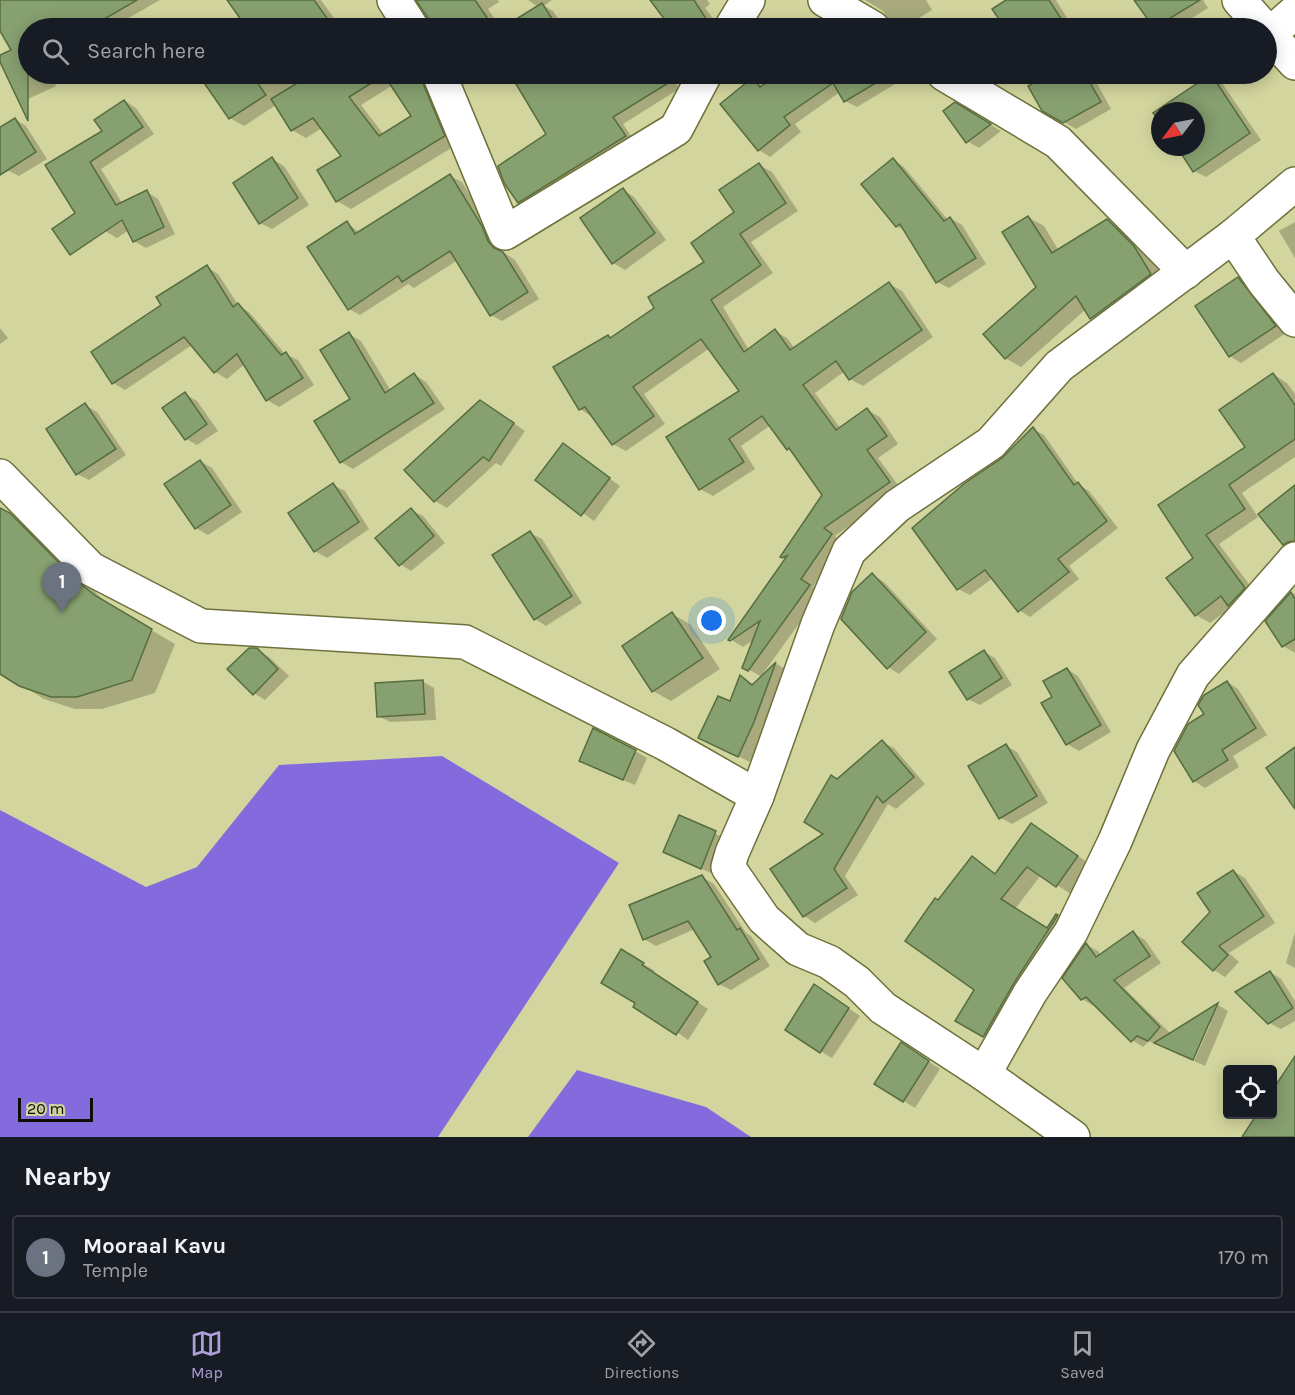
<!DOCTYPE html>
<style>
body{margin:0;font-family:Karla,sans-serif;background:#242831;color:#f1f3f6}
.controls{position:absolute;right:18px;bottom:18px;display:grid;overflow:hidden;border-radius:6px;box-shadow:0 3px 15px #0003}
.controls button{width:54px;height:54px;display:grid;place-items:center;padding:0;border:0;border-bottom:2px solid #363941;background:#171b24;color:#f1f3f6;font:30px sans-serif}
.compass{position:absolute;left:1151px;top:102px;width:54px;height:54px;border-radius:50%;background:#171b24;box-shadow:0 3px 15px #0003;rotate:238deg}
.scale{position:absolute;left:18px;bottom:15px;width:75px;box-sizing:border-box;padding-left:6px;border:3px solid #0e0f00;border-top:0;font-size:16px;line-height:21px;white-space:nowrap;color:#0e0f00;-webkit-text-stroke:4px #d2d59d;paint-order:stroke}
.you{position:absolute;left:712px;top:621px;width:21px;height:21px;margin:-15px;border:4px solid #fff;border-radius:50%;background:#1a73e8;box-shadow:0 0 0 9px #1a73e833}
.badge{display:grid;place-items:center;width:39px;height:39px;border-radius:50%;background:#ad9fd7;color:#fff;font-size:20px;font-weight:700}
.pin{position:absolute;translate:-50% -50px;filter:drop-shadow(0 2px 3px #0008)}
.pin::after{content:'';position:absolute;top:32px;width:21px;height:18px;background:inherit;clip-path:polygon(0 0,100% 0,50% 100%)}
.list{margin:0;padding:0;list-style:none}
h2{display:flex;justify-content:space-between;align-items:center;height:78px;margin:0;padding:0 24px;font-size:26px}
h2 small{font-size:20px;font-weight:400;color:#9ea1a6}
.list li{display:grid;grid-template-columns:39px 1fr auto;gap:18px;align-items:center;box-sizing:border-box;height:84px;margin:0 12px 12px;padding:0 12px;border:2px solid #363941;border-radius:6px}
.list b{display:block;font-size:22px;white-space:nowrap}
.list p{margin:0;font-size:20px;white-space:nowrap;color:#9ea1a6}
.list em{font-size:20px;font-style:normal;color:#9ea1a6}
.icon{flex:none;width:33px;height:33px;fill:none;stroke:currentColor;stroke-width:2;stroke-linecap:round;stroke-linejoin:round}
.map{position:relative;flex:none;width:1295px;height:1137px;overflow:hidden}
.search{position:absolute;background:#171b24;box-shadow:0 3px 15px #0003;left:18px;right:18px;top:18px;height:66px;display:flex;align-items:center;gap:15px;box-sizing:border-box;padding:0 21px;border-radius:33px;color:#9ea1a6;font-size:22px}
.sheet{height:174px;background:#171b24}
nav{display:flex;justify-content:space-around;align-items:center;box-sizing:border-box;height:84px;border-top:2px solid #363941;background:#171b24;font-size:16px;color:#9ea1a6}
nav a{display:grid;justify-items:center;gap:3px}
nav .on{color:#ad9fd7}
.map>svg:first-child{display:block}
</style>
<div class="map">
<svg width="1295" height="1137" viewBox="0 0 1295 1137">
<rect width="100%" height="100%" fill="#d2d59d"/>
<g fill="#836bdd">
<path d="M442 756 619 863 438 1137H0V810L146 887 197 867 279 765Z"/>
<path d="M577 1070 706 1107 751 1137H528Z"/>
</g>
<g fill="#0003" fill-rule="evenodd">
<path d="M0 0H160L111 28H28V74H50L56 86 28 99 16 93 0 58 13 51 0 28Z"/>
<path d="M228 0H321L341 28H248Z"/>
<path d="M430 0H498L499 2 488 9 500 27 498 28H432L422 6Z"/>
<path d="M528 0H552L544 6 553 11 564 28H504L538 7Z"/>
<path d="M658 0H707L710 4 705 8 720 28H656L670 18Z"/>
<path d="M865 0H926L932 10 903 28 891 22 883 11Z"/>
<path d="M1009 0H1056L1073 28H1006L994 9Z"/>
<path d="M1136 0H1203L1208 8 1176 28H1154Z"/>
<path d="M206 74H434L458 144 351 209 337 201 343 157 322 128 306 138 292 130 276 105 244 126 230 118 202 76ZM393 85 413 116 384 135 361 105Z"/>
<path d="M510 74H579L583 80 592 74H673L671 75 679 89 623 124 636 143 531 209 519 202 548 135Z"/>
<path d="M782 74H880L887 84 890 83 884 74H889L895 84 857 107 845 101 840 92 795 124 801 132 770 157 759 150 752 79 764 86Z"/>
<path d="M1034 74H1092L1111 109 1076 129 1043 110 1039 81Z"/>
<path d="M1211 76 1222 83 1261 140 1206 177 1194 171 1178 147H1196V111H1160V120L1155 113Z"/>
<path d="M125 101 136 108 154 134 101 169 122 203 147 192 158 199 175 234 146 248 134 241 129 230 117 238 105 231 47 165 104 131Z"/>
<path d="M955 104 1001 131 979 148 967 141Z"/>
<path d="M15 119 26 126 47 159 19 176 7 170 0 158V129Z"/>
<path d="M272 159 284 166 309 205 272 229 260 223Z"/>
<path d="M893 160 904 167 948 220 950 218 962 225 986 264 949 288 937 282 905 231 897 226Z"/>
<path d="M759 165 772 172 798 211 751 242 773 273 723 307 749 350 775 331 787 338 795 349 889 284 902 291 933 337 863 386 850 379 845 371 815 393 841 429 867 410 880 417 898 444 878 458 901 489 835 536 844 542 813 587 821 593 762 675 777 664 787 670 765 729 750 762 700 738 731 703 741 677 754 685 762 677 744 667 755 639 743 647 730 639 787 560 782 556 824 495 793 451 788 448 771 425 741 446 755 469 713 496 700 489 741 391 710 348 644 394 665 424 626 451 613 444 592 417 580 409 608 337 611 338 656 308 707 262 736 213Z"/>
<path d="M450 176 462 182 493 234 500 250 515 260 539 299 502 321 491 315 458 260 414 288 408 284 360 315 349 309 347 223 360 233Z"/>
<path d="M623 190 634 197 666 240 625 270 613 263Z"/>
<path d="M1028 217 1044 226 1059 251 1107 221 1123 230 1150 257 1166 283 1107 327 1092 318 1086 309 1021 367 1005 358 1038 288Z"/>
<path d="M1295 222V258L1279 231Z"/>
<path d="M207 267 218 274 239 306 249 312 285 354 298 360 314 385 279 407 267 400 245 364 227 379 215 372 192 345 125 390 113 383 93 352 163 306Z"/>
<path d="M1238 279 1250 285 1286 333 1241 363 1230 356Z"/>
<path d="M0 328 8 338 0 344Z"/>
<path d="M349 334 361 341 391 391 415 375 426 382 445 409 353 469 341 462 352 400Z"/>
<path d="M1274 375 1287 383 1295 394V457L1242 493 1258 517 1219 544 1258 596 1232 607 1210 623 1196 615 1195 559 1160 505 1247 447Z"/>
<path d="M185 394 197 401 218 431 197 445 186 439Z"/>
<path d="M85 405 97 412 126 455 89 480 77 474Z"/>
<path d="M492 408 525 431 501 466 496 463 447 508 435 501 406 470Z"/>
<path d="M1033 429 1044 435 1079 485 1089 491 1118 528 1069 566 1079 579 1030 617 1019 610 993 578 970 595 958 589 1003 460Z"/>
<path d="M564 445 620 486 594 521 537 480Z"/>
<path d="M200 461 212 468 242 512 208 535 196 528 167 484Z"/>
<path d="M333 485 345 491 369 529 327 558 315 551Z"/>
<path d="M1295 487V551L1284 544Z"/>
<path d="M0 509 33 528 101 598 119 611 175 644 155 693 102 709H75L44 699 0 672Z"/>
<path d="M411 510 423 516 445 543 411 571 400 564Z"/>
<path d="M530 533 542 539 582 603 546 626 535 619Z"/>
<path d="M872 575 884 582 937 639 899 674 888 667Z"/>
<path d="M1295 593V653L1283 646 1292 595Z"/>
<path d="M672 614 690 624 720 669 671 701 653 691Z"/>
<path d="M257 650 269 657 289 676 265 700 254 693Z"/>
<path d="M984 652 995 658 1012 685 980 705 968 699Z"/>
<path d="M1067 669 1078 676 1111 732 1079 751 1067 744 1043 703 1054 697Z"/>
<path d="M422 681 434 688 436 720 390 722 378 716Z"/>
<path d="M1227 682 1238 689 1267 735 1233 756 1239 767 1205 788 1194 781 1206 715Z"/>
<path d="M882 742 894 748 925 784 896 809 888 804 845 876 858 895 815 923 804 916 826 834 837 780Z"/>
<path d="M1006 746 1017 752 1048 803 1012 824 1001 818Z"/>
<path d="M635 751 647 758 635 785 593 767Z"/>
<path d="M680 817 727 839 713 874 665 852Z"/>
<path d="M1046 833 1091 865 1071 894 1041 875 1015 909 1048 930 1057 916 1072 925 998 1044 957 1021 976 989 939 902 972 858 997 875Z"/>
<path d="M1233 871 1245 878 1275 923 1229 953 1239 962 1225 977 1214 970 1212 912Z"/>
<path d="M702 877 714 884 746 933 751 936 770 966 731 990 719 984 713 957 695 929 656 946 644 939Z"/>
<path d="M1295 932V968L1286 963Z"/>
<path d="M1133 933 1145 940 1161 963 1124 988 1171 1034 1218 1005 1228 1011 1205 1066 1194 1061 1211 1023H1207L1191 1060 1149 1041 1143 1047 1132 1040 1096 1005 1094 1006 1082 999 1087 945 1098 951 1101 955Z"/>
<path d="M621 951 655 971 653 973 708 1009 688 1040 637 1003Z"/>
<path d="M1270 972 1281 979 1295 1001V1021L1281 1029 1269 1023Z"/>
<path d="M826 993 860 1016 832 1058 820 1051Z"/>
<path d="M913 1051 940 1069 915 1108 877 1084Z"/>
</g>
<g fill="#87a070" stroke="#566d3f" stroke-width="1.5" fill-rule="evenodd">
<path d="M0 0H137L89 28H28V121L0 62V55L11 50 0 31Z"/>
<path d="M227 0H314L334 28H247Z"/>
<path d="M416 0H475L494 28H430L428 18Z"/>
<path d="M650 0H694L712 28H671Z"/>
<path d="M1006 0H1049L1067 28H1005L992 9Z"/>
<path d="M1134 0H1200L1154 28Z"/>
<path d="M542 3 554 22 544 28H502Z"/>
<path d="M198 74H251L266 95 229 119Z"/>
<path d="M312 74H421L422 81 445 136 336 202 317 170 341 156 313 118 291 131 271 99ZM384 75 411 116 379 136 349 97Z"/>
<path d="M510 74H683L613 117 626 136 518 203 504 183 498 166 546 134Z"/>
<path d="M779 74H891L844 102 833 83 784 117 790 125 758 151 720 104 752 78 760 87Z"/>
<path d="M1050 74H1085L1101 102 1063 123 1042 111 1028 86Z"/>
<path d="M1211 74 1250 133 1193 172 1177 147H1196V111H1160V122L1153 113Z"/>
<path d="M124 100 143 127 90 162 116 205 147 190 164 227 133 242 122 220 70 255 52 229 75 213 45 165 102 131 94 120Z"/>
<path d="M955 102 991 124 966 143 943 111Z"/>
<path d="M15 118 36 152 0 175V127Z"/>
<path d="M272 157 298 198 259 224 233 183Z"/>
<path d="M893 158 944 221 950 217 976 258 936 283 900 224 896 227 861 184Z"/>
<path d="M759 163 786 203 740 234 761 265 711 300 744 352 775 329 790 350 889 282 922 330 849 380 836 361 803 385 836 430 867 408 887 436 867 450 890 482 824 528 832 534 801 579 810 585 748 671 742 668 760 621 730 641 728 640 787 556 782 558 780 557 822 495 789 448 787 450 762 416 729 439 744 462 699 490 666 437 739 391 701 339 633 387 654 416 612 445 585 407 579 410 553 367 608 335 610 338 654 308 648 297 704 262 691 243 734 212 719 190Z"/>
<path d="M450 174 482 226 488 241 494 248 503 252 528 292 490 316 450 251 402 282 398 276 348 310 307 247 347 221 355 234Z"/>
<path d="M623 188 655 233 612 264 580 218Z"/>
<path d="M1028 216 1052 253 1107 219 1134 246 1151 274 1090 319 1076 296 1005 359 983 334 1036 287 1002 232Z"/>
<path d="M207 265 233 307 238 303 281 355 286 352 303 378 266 401 237 354 214 373 184 337 112 384 91 352 161 305 156 297Z"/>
<path d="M1238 277 1276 326 1229 357 1195 306Z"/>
<path d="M349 332 385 393 414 373 434 403 340 463 314 421 350 399 320 350Z"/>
<path d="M1273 373 1295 405V439L1229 485 1245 509 1206 535 1245 588 1228 606 1221 596 1195 616 1166 578 1193 558 1158 505 1245 447 1219 410Z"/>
<path d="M185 392 207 424 185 440 162 408Z"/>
<path d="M480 400 514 423 489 461 483 457 434 502 404 470Z"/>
<path d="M85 403 116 449 76 475 46 429Z"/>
<path d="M1033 427 1074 485 1078 482 1107 521 1058 559 1069 572 1018 612 985 570 957 590 912 528 965 483 1002 458Z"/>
<path d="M563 443 610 478 581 516 535 480Z"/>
<path d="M200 460 231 505 195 529 164 484Z"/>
<path d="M333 483 359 522 314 552 288 513Z"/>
<path d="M1295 485V541L1288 542 1283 545 1258 514Z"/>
<path d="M0 508 10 513 78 582 96 596 152 629 132 680 77 697H51L19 686 0 674Z"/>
<path d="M411 508 434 536 399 566 375 538Z"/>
<path d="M530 531 572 596 534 620 492 555Z"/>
<path d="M872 573 926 632 887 669 841 619 852 592Z"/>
<path d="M1291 592 1295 599V639L1282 647 1265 621Z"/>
<path d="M672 612 703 658 652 692 622 646Z"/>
<path d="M249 648H257L278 669 253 695 227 669Z"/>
<path d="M984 650 1002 678 967 700 949 672Z"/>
<path d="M776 662 754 722 738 757 698 738 718 696 730 701 740 675 752 685Z"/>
<path d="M1067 668 1101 725 1066 745 1041 703 1052 697 1043 681Z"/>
<path d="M423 680 425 714 377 717 375 683Z"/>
<path d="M1227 681 1256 728 1222 750 1228 760 1193 782 1174 751 1188 724 1204 714 1198 705 1204 695Z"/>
<path d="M593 728 636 750 623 780 579 761Z"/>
<path d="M882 740 914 777 883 803 877 796 834 869 847 888 803 917 770 869 823 834 804 822 831 775 837 779Z"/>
<path d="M1006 744 1037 796 999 819 968 766Z"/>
<path d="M1295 747V809L1266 768Z"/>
<path d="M679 815 716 831 701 869 663 852Z"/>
<path d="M1031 823 1078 856 1056 887 1027 867 1001 899 1047 928 1056 914 1058 915 1014 983 983 1037 955 1021 974 990 905 941 935 898 938 900 972 856 995 874Z"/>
<path d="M1233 870 1264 916 1219 946 1228 955 1213 971 1182 942 1210 912 1197 893Z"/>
<path d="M702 875 737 930 740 928 759 959 718 985 704 961 711 957 688 921 643 940 629 905Z"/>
<path d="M1133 931 1150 956 1114 980 1160 1027 1148 1041 1137 1036 1131 1042 1086 997 1081 1000 1062 978 1086 943 1096 957Z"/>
<path d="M621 949 644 963 642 965 698 1002 676 1035 633 1007 635 1003 601 983Z"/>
<path d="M1270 971 1293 1008 1268 1024 1235 992Z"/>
<path d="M814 984 849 1008 820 1053 785 1030Z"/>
<path d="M1218 1003 1193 1060 1154 1043Z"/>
<path d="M901 1042 929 1061 903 1102 874 1084Z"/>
<path d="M1295 1056V1137H1242L1257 1114H1272V1091Z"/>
</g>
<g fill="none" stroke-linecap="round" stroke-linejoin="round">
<defs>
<g id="minor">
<path d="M394 0 412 28"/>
<path d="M825 0 873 28"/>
<path d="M1239 0 1264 28"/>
<path d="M731 28 748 0"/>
<path d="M1266 31 1295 63"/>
<path d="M1270 34 1295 12"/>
<path d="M439 74 505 233 676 129 705 74"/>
<path d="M944 74 1058 142 1186 272"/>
<path d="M1233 236 1264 282 1295 320"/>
<path d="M0 476 91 569 201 626 465 642 666 744 757 796"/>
<path d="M984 1074 1030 993 1071 932 1115 841 1153 750 1193 675 1295 559"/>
<path d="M1073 1137 984 1074 883 1008 857 982 829 962 798 949 764 919 728 867 732 853 757 796 818 624 849 551 897 506 991 443 1059 366 1233 236 1295 184"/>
</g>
</defs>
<use href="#minor" stroke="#6f713c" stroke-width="36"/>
<use href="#minor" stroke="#fff" stroke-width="33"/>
</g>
</svg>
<div class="controls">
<button><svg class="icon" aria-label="locate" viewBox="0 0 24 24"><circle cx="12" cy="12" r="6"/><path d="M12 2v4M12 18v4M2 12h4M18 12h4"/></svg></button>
</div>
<svg class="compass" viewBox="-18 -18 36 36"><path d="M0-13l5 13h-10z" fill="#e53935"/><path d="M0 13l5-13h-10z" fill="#9ea1a6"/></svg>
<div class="scale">20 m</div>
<div class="you"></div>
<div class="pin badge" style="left:62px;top:612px;background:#6b7280">1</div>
<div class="search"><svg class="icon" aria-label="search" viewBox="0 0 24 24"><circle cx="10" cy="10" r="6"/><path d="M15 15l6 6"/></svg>Search here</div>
</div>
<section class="sheet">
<h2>Nearby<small></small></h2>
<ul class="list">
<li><span class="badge" style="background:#6b7280">1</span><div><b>Mooraal Kavu</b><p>Temple</p></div><em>170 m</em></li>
</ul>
</section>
<nav>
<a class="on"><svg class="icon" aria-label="map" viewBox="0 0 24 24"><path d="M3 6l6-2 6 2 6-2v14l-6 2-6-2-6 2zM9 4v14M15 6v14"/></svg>Map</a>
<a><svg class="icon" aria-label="directions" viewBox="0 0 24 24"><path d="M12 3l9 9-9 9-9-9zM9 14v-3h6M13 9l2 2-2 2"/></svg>Directions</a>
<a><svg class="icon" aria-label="saved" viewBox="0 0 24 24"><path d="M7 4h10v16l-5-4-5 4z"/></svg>Saved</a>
</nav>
